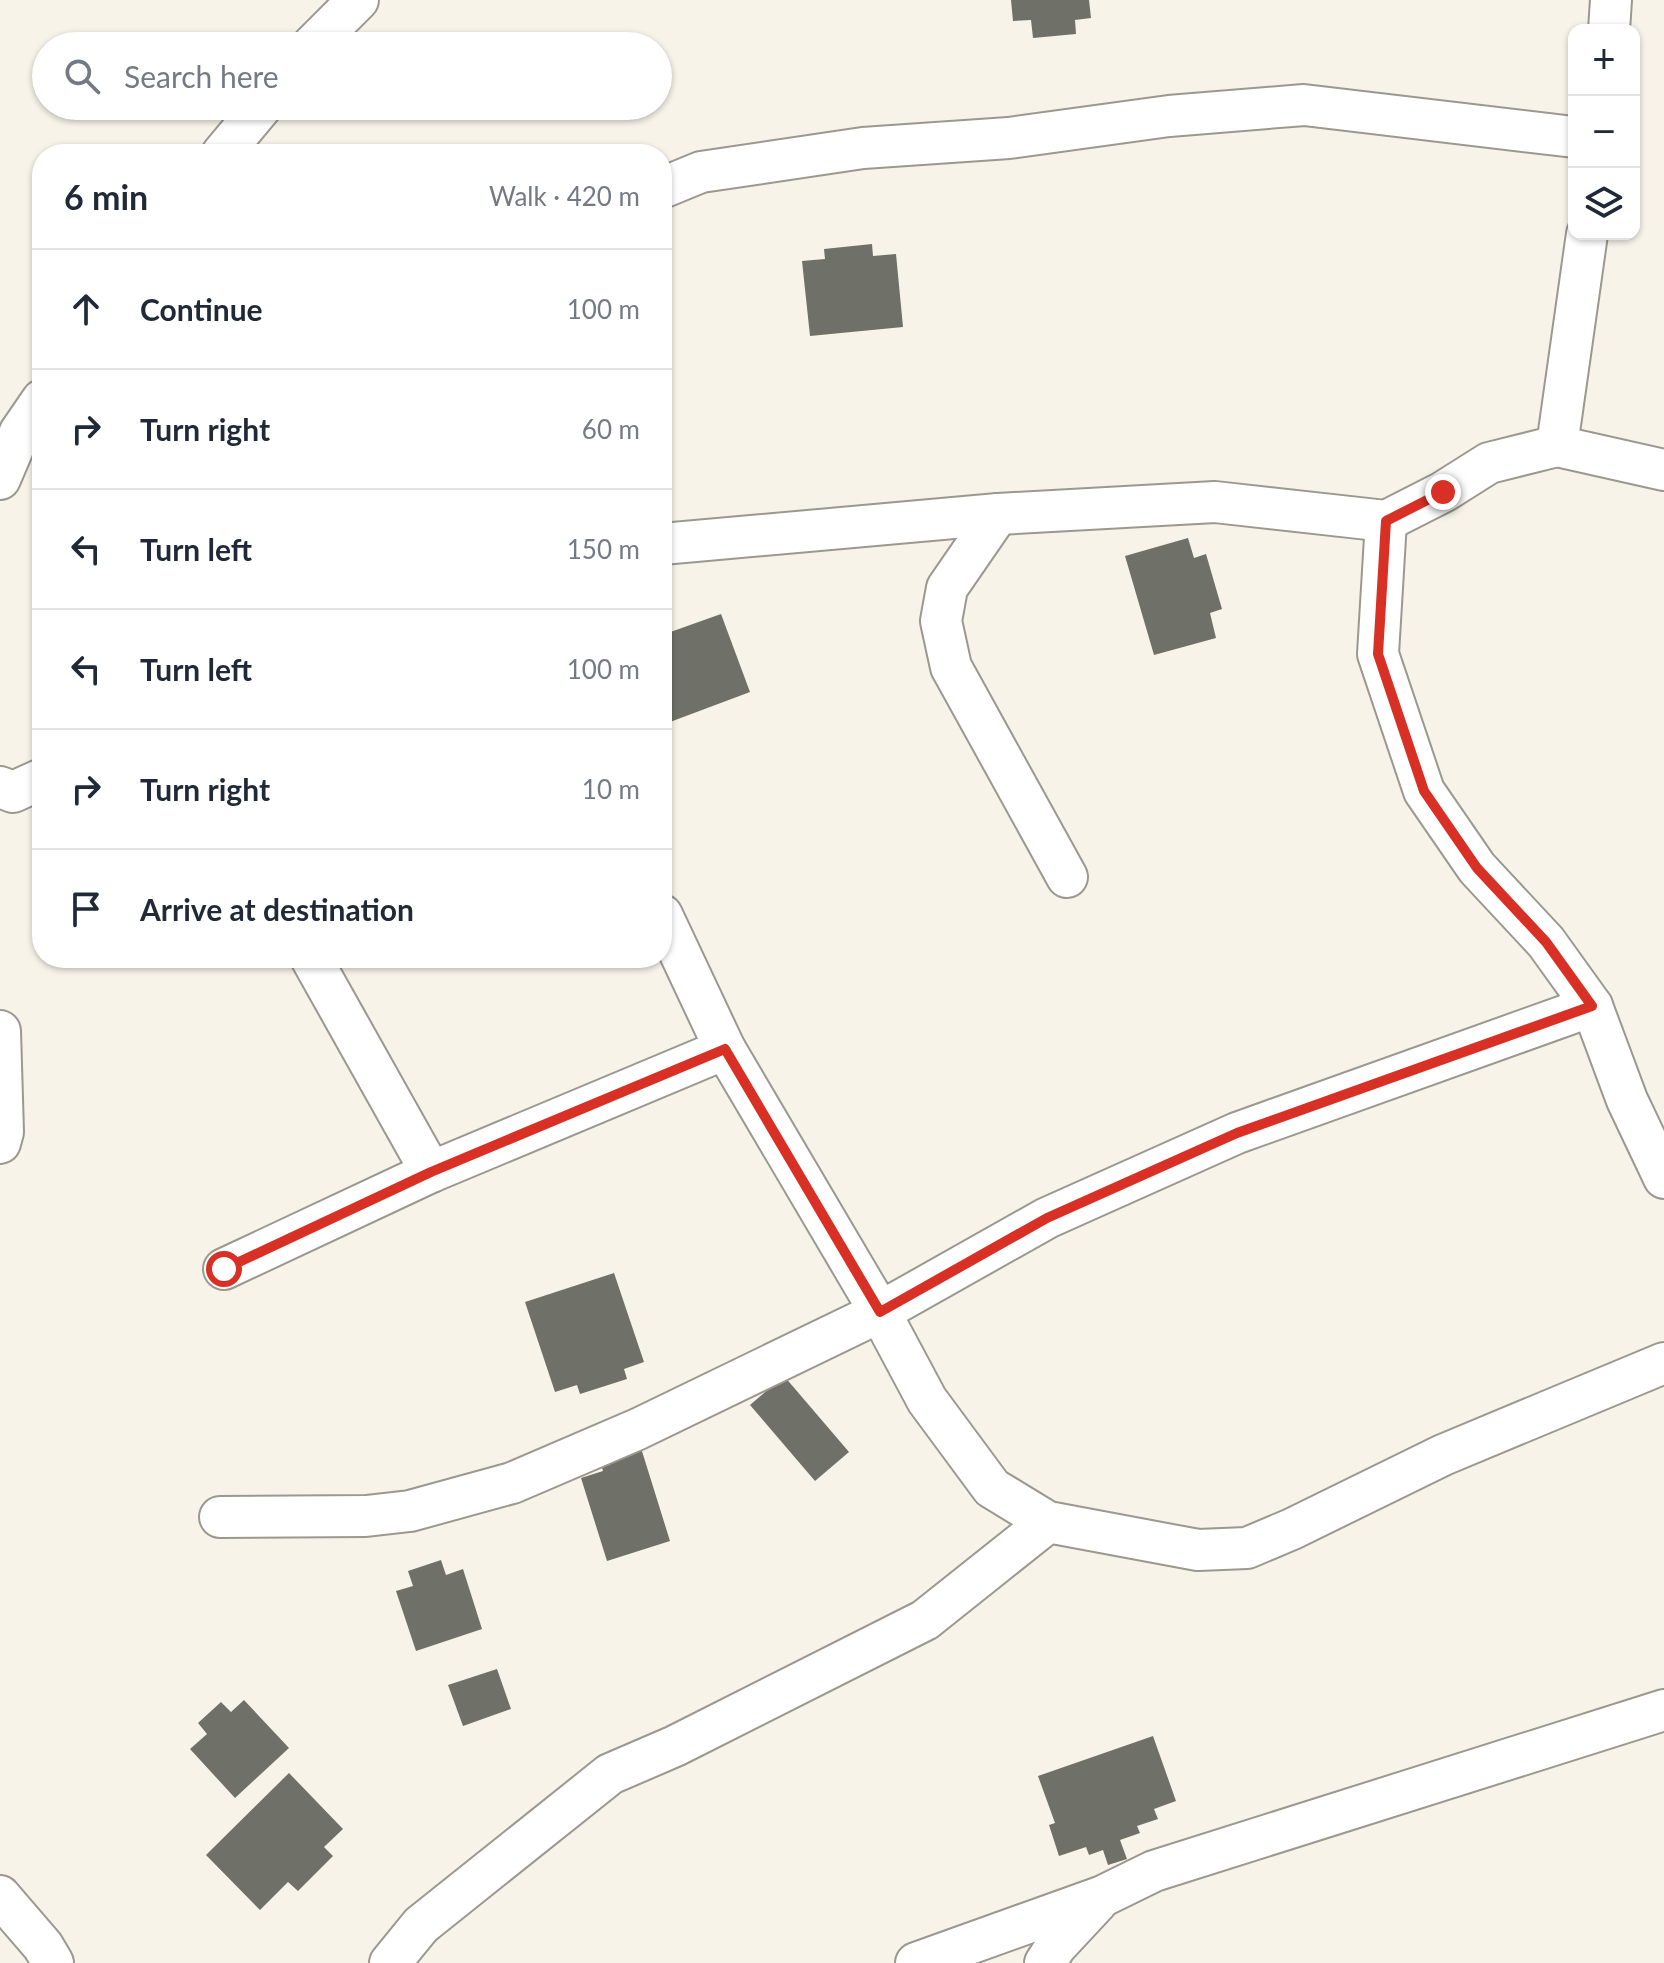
<!DOCTYPE html>
<meta charset="utf-8">
<style>
body{margin:0;font-family:Lato,sans-serif;background:#f2f2f3;color:#1f2937}
.controls{position:absolute;right:24px;top:24px;display:grid;overflow:hidden;border-radius:16px;box-shadow:0 2px 6px #0004}
.controls button{width:72px;height:72px;display:grid;place-items:center;padding:0;border:0;border-bottom:2px solid #e0e1e3;background:#fff;color:#1f2937;font:40px sans-serif}
.stop{position:absolute;width:24px;height:24px;margin:-18px;border:6px solid #d93025;border-radius:50%;background:#fff}
.stop.end{background:#d93025;border-color:#fff;box-shadow:0 2px 8px #0008}
.list{margin:0;padding:0;list-style:none}
h2{display:flex;justify-content:space-between;align-items:center;height:104px;margin:0;padding:0 32px;font-size:34px}
h2 small{font-size:26px;font-weight:400;color:#747a83}
.list li{display:grid;grid-template-columns:52px 1fr auto;gap:24px;align-items:center;box-sizing:border-box;height:120px;padding:0 32px;border-top:2px solid #e0e1e3}
.list b{display:block;font-size:30px;white-space:nowrap}
.list em{font-size:26px;font-style:normal;color:#747a83}
.icon{flex:none;width:44px;height:44px;fill:none;stroke:currentColor;stroke-width:2;stroke-linecap:round;stroke-linejoin:round}
.map{position:relative;flex:none;width:1664px;height:1963px;overflow:hidden}
.search{position:absolute;background:#fff;box-shadow:0 2px 6px #0004;left:32px;top:32px;width:640px;height:88px;display:flex;align-items:center;gap:20px;box-sizing:border-box;padding:0 28px;border-radius:44px;color:#747a83;font-size:30px}
.panel{position:absolute;background:#fff;box-shadow:0 2px 6px #0004;left:32px;top:144px;width:640px;height:824px;border-radius:32px}
.map>svg:first-child{display:block}
</style>
<div class="map">
<svg width="1664" height="1963" viewBox="0 0 1664 1963">
<rect width="100%" height="100%" fill="#f7f3e9"/>
<g fill="#6f7067">
<path d="M1011 0H1089L1091 18 1075 20 1076 34 1033 38 1031 20 1013 21Z"/>
<path d="M872 244 873 256 896 254 903 327 810 336 802 261 825 259 824 249Z"/>
<path d="M662 425 671 464 662 466Z"/>
<path d="M1188 538 1194 558 1206 554 1222 609 1210 613 1216 638 1154 655 1125 556Z"/>
<path d="M721 614 750 692 662 725V635Z"/>
<path d="M614 1273 644 1362 624 1369 627 1379 580 1394 577 1385 555 1392 525 1302Z"/>
<path d="M784 1376 849 1452 815 1481 750 1405Z"/>
<path d="M641 1448 670 1541 607 1561 581 1478 603 1471 600 1461Z"/>
<path d="M441 1560 446 1575 463 1569 482 1629 416 1651 396 1591 413 1586 408 1571Z"/>
<path d="M497 1669 511 1709 463 1726 448 1685Z"/>
<path d="M244 1700 289 1748 235 1798 190 1749 207 1734 198 1723 221 1702 231 1712Z"/>
<path d="M1153 1736 1176 1801 1154 1809 1158 1819 1137 1826 1140 1833 1120 1840 1127 1859 1108 1865 1103 1850 1089 1855 1086 1847 1059 1856 1049 1825 1055 1823 1038 1776Z"/>
<path d="M289 1773 343 1829 324 1847 333 1856 298 1891 288 1882 260 1910 206 1855Z"/>
</g>
<g fill="none" stroke-linecap="round" stroke-linejoin="round">
<defs>
<g id="minor">
<path d="M1609 30 1611 0"/>
<path d="M312 46 358 0"/>
<path d="M222 154 262 106"/>
<path d="M662 188 701 172 863 148 1009 138 1169 116 1304 105 1574 137"/>
<path d="M1557 446 1664 470"/>
<path d="M0 479 20 432 42 400"/>
<path d="M998 514 947 588 941 621 951 667 1067 877"/>
<path d="M1386 521 1378 654 1424 791 1477 868 1546 942 1592 1006 1627 1100 1664 1178"/>
<path d="M662 544 998 514 1215 502 1386 521 1443 492 1489 463 1557 446 1587 234"/>
<path d="M0 787 13 792 42 779"/>
<path d="M662 915 725 1049 880 1312 927 1400 992 1488 1048 1522 1198 1550 1247 1548 1292 1529 1443 1455 1664 1363"/>
<path d="M311 958 431 1172"/>
<path d="M0 1031 3 1132 0 1143"/>
<path d="M224 1269 431 1172 725 1049"/>
<path d="M220 1517 366 1516 410 1511 512 1483 638 1429 880 1312 1047 1218 1237 1133 1592 1006"/>
<path d="M0 1896 43 1946 53 1963"/>
<path d="M390 1963 421 1925 610 1774 675 1746 925 1620 1048 1522"/>
<path d="M916 1963 1103 1896 1154 1871 1664 1710"/>
<path d="M1045 1963 1056 1946 1097 1902"/>
</g>
</defs>
<use href="#minor" stroke="#9c988f" stroke-width="44"/>
<use href="#minor" stroke="#fff" stroke-width="40"/>
</g>
<g fill="none" stroke-linecap="round" stroke-linejoin="round">
<path stroke="#d93025" stroke-width="10" d="M224 1269 431 1172 725 1049 880 1312 1047 1218 1237 1133 1592 1006 1546 942 1477 868 1424 791 1378 654 1386 521 1443 492"/>
</g>
</svg>
<div class="controls">
<button>+</button>
<button>−</button>
<button><svg class="icon" aria-label="layers" viewBox="0 0 24 24"><path d="M12 4l9 5-9 5-9-5zM3 14l9 5 9-5"/></svg></button>
</div>
<div class="stop" style="left:224px;top:1269px"></div>
<div class="stop end" style="left:1443px;top:492px"></div>
<div class="search"><svg class="icon" aria-label="search" viewBox="0 0 24 24"><circle cx="10" cy="10" r="6"/><path d="M15 15l6 6"/></svg>Search here</div>
<section class="panel">
<h2>6 min<small>Walk · 420 m</small></h2>
<ul class="list">
<li><svg class="icon" aria-label="ahead" viewBox="0 0 24 24"><path d="M12 20V5M6 11l6-6 6 6"/></svg><div><b>Continue</b></div><em>100 m</em></li>
<li><svg class="icon" aria-label="right" viewBox="0 0 24 24"><path d="M7 20v-9h11M14 6l5 5-5 5"/></svg><div><b>Turn right</b></div><em>60 m</em></li>
<li><svg class="icon" aria-label="left" viewBox="0 0 24 24"><path d="M17 20v-9H6M10 6l-5 5 5 5"/></svg><div><b>Turn left</b></div><em>150 m</em></li>
<li><svg class="icon" aria-label="left" viewBox="0 0 24 24"><path d="M17 20v-9H6M10 6l-5 5 5 5"/></svg><div><b>Turn left</b></div><em>100 m</em></li>
<li><svg class="icon" aria-label="right" viewBox="0 0 24 24"><path d="M7 20v-9h11M14 6l5 5-5 5"/></svg><div><b>Turn right</b></div><em>10 m</em></li>
<li><svg class="icon" aria-label="arrive" viewBox="0 0 24 24"><path d="M6 21V4h12l-3 4 3 4H6"/></svg><div><b>Arrive at destination</b></div></li>
</ul>
</section>
</div>
